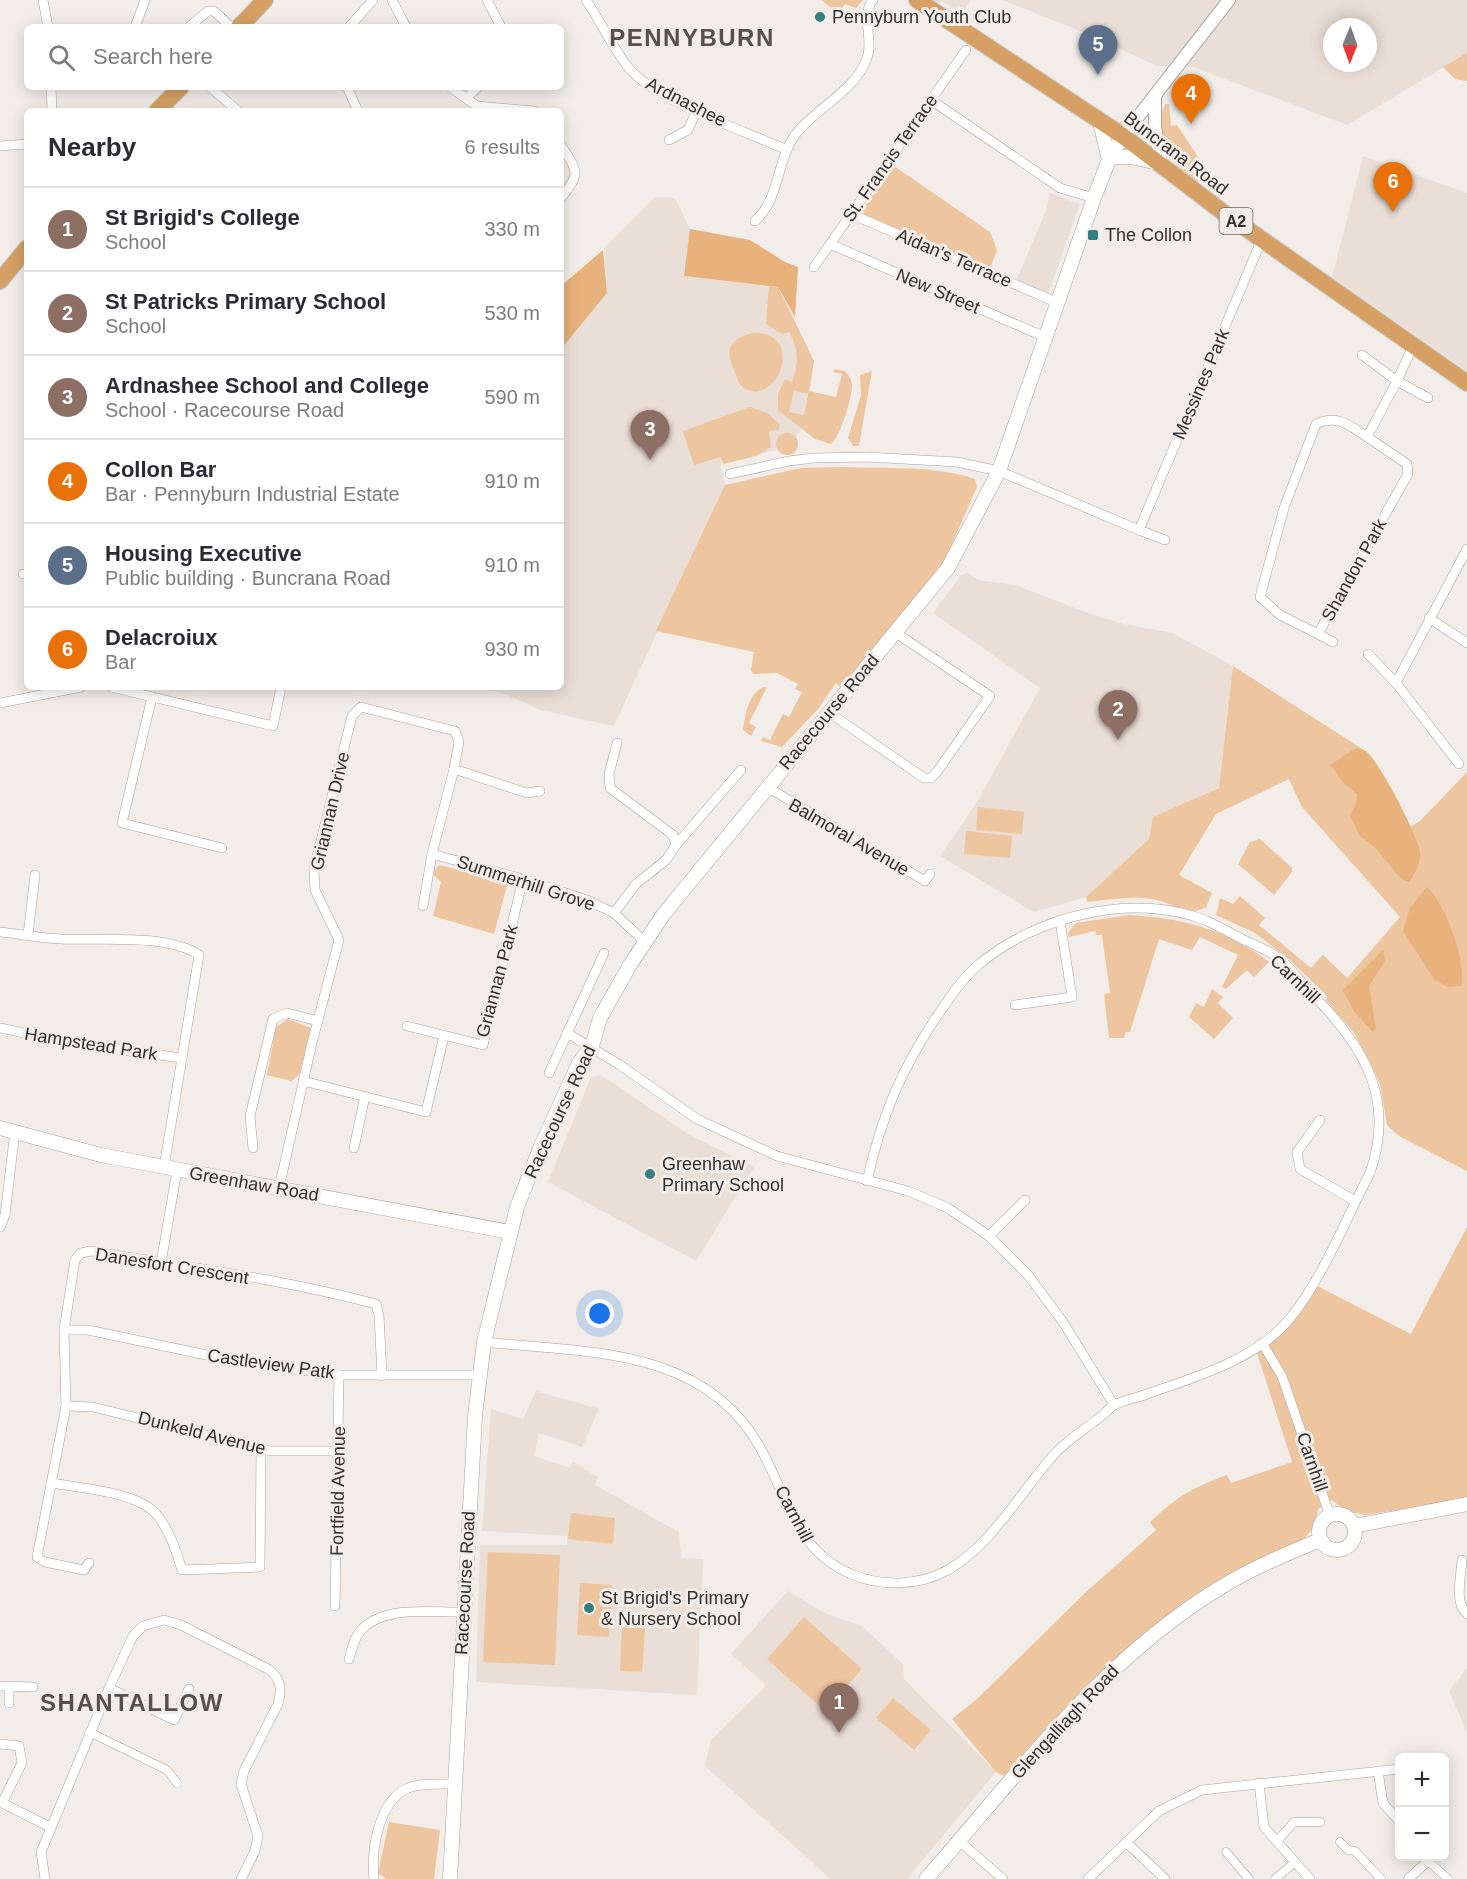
<!DOCTYPE html>
<meta charset="utf-8">
<style>
body{margin:0;font-family:Arial,sans-serif;background:#f2f2f3;color:#2b2b33}
.controls{position:absolute;right:18px;bottom:18px;display:grid;overflow:hidden;border-radius:9px;box-shadow:0 3px 15px #0003}
.controls button{width:54px;height:54px;display:grid;place-items:center;padding:0;border:0;border-bottom:2px solid #e1e1e2;background:#fff;color:#2b2b33;font:30px sans-serif}
.compass{position:absolute;left:1323px;top:18px;width:54px;height:54px;border-radius:50%;background:#fff;box-shadow:0 3px 15px #0003;rotate:181deg}
.you{position:absolute;left:600px;top:1314px;width:21px;height:21px;margin:-15px;border:4px solid #fff;border-radius:50%;background:#1a73e8;box-shadow:0 0 0 9px #1a73e833}
.badge{display:grid;place-items:center;width:39px;height:39px;border-radius:50%;background:#1a73e8;color:#fff;font-size:20px;font-weight:700}
.pin{position:absolute;translate:-50% -50px;filter:drop-shadow(0 2px 3px #0008)}
.pin::after{content:'';position:absolute;top:32px;width:21px;height:18px;background:inherit;clip-path:polygon(0 0,100% 0,50% 100%)}
.list{margin:0;padding:0;list-style:none}
h2{display:flex;justify-content:space-between;align-items:center;height:78px;margin:0;padding:0 24px;font-size:26px}
h2 small{font-size:20px;font-weight:400;color:#7c7c81}
.list li{display:grid;grid-template-columns:39px 1fr auto;gap:18px;align-items:center;box-sizing:border-box;height:84px;padding:0 24px;border-top:2px solid #e1e1e2}
.list b{display:block;font-size:22px;white-space:nowrap}
.list p{margin:0;font-size:20px;white-space:nowrap;color:#7c7c81}
.list em{font-size:20px;font-style:normal;color:#7c7c81}
.icon{flex:none;width:33px;height:33px;fill:none;stroke:currentColor;stroke-width:2;stroke-linecap:round;stroke-linejoin:round}
.map{position:relative;flex:none;width:1467px;height:1879px;overflow:hidden}
.search{position:absolute;background:#fff;box-shadow:0 3px 15px #0003;left:24px;top:24px;width:540px;height:66px;display:flex;align-items:center;gap:15px;box-sizing:border-box;padding:0 21px;border-radius:9px;color:#7c7c81;font-size:22px}
.panel{position:absolute;background:#fff;box-shadow:0 3px 15px #0003;left:24px;top:108px;width:540px;height:582px;border-radius:9px}
.map>svg:first-child{display:block}
</style>
<div class="map">
<svg width="1467" height="1879" viewBox="0 0 1467 1879">
<rect width="100%" height="100%" fill="#f2ede8"/>
<g fill="#eadfd6" fill-rule="evenodd">
<path d="M934 0H971L961 14 942 1 939 3Z"/>
<path d="M1002 0H1467V53L1347 125 1190 66H1157L1090 35ZM1332 27H1368V63H1332Z"/>
<path d="M1363 156 1467 193V371L1332 277Z"/>
<path d="M1050 193 1080 204 1048 294 1023 285 1017 279 1046 211Z"/>
<path d="M655 197 675 198 690 229 684 276 778 287 814 361 801 429 791 446 720 465 725 485 614 726 540 710 505 694 478 687H561V349L607 293 604 248Z"/>
<path d="M968 573 978 580 1016 585 1085 612 1124 624 1173 633 1233 666 1219 788 1153 817 1149 839 1086 897 1034 912 940 856 977 802 1040 688 933 613 961 575Z"/>
<path d="M601 1075 686 1133 754 1167 696 1261 548 1182 591 1077Z"/>
<path d="M536 1391 599 1409 582 1447 539 1433 534 1456 570 1468 573 1462 598 1477 595 1485 679 1532 681 1558 703 1559 697 1695 476 1682 480 1545H567V1536L482 1531 491 1409 523 1419Z"/>
<path d="M788 1591 824 1613 862 1626 903 1664 904 1679 996 1772 907 1879H831L705 1766 711 1740 764 1688 765 1684 731 1654Z"/>
<path d="M1467 1668V1733L1449 1691Z"/>
</g>
<g fill="#edc59f" fill-rule="evenodd">
<path d="M821 0H863L856 8 845 4 839 14Z"/>
<path d="M1467 53V81L1455 79 1443 67Z"/>
<path d="M1165 104H1169L1171 126 1177 125 1204 166 1198 181C1190 180 1187 176 1182 171 1164 153 1154 129 1165 104Z"/>
<path d="M894 166 990 232 997 250 990 269 864 215 863 209Z"/>
<path d="M769 286 778 287 814 361 809 391 836 397 842 374 833 372 835 369 845 371C849 376 853 381 852 388 851 400 840 438 831 444L815 439 778 410V394L785 379 792 382C799 362 799 350 789 332L783 334 766 324ZM794 391 808 394 804 415 789 412Z"/>
<path d="M751 333C811 330 774 415 740 385 731 360 717 344 751 333Z"/>
<path d="M872 371 859 446H853L848 438 861 395 860 375Z"/>
<path d="M750 407 767 413 780 425 778 430 769 431 771 447 756 456 724 464 721 457 694 465 683 431Z"/>
<circle cx="787" cy="444" r="11"/>
<path d="M842 467C886 469 934 465 975 479L977 487 945 560 843 689 836 683 818 709 782 747 761 741 763 737 770 740 783 714 789 717 802 692 795 689 798 684 777 673 753 674 751 670 754 652 656 631 725 485 801 468Z"/>
<path d="M1233 666 1367 752 1393 792 1410 827 1420 821 1467 772V1171L1399 1136 1387 1125 1380 1084 1369 1060 1354 1033 1326 1000 1327 996 1290 960 1255 933 1216 915 1220 898 1233 904 1240 896 1265 918 1259 925 1311 968 1323 955 1347 978 1400 917 1302 807 1289 779 1216 814 1179 875 1212 893 1206 907C1189 917 1174 904 1157 900 1136 895 1109 900 1087 902L1086 897 1149 839 1153 817 1219 788Z"/>
<path d="M763 687H767L749 723 756 727 751 736 743 730C746 713 747 697 763 687Z"/>
<path d="M978 807 1024 812 1022 834 976 830Z"/>
<path d="M966 831 1012 836 1010 858 964 854Z"/>
<path d="M1260 839 1292 868V872L1274 895 1238 864 1250 842Z"/>
<path d="M439 865 508 882 494 934 433 916 441 882 432 873Z"/>
<path d="M1129 915C1182 918 1227 929 1269 962L1254 977 1247 970 1226 989 1222 987 1238 955 1200 937 1192 950 1159 939 1130 1032H1126L1124 1038H1109L1104 994 1110 993 1102 935H1096L1095 931 1069 937 1068 933 1076 923Z"/>
<path d="M1212 989 1223 997 1218 1003 1233 1018 1214 1039 1189 1017 1196 1003 1204 1007Z"/>
<path d="M288 1019 311 1028 299 1075 291 1081 267 1075 276 1027Z"/>
<path d="M1467 1227V1499L1366 1515 1346 1511 1332 1500 1318 1509 1316 1524 1305 1538 1243 1570 1096 1678 1004 1776 996 1772 952 1719 978 1698 1085 1593 1156 1530 1150 1522C1180 1495 1189 1489 1227 1475L1231 1483 1292 1462 1257 1353C1282 1337 1304 1314 1317 1286L1411 1334Z"/>
<path d="M571 1513 615 1518 613 1544 568 1539Z"/>
<path d="M488 1552 560 1555 555 1665 483 1662Z"/>
<path d="M580 1583 612 1585 609 1637 577 1635Z"/>
<path d="M804 1617 862 1669 825 1711 767 1659Z"/>
<path d="M622 1627 645 1628 642 1672 620 1671Z"/>
<path d="M893 1698 931 1730 914 1750 876 1718Z"/>
<path d="M389 1822 440 1830 434 1879H386L378 1873Z"/>
</g>
<g fill="#e7b27c">
<path d="M690 229 750 240 785 262 798 267 795 317 778 287 684 276Z"/>
<path d="M603 250 607 293 561 349V286Z"/>
<path d="M1356 748C1360 749 1365 750 1368 753 1382 767 1417 834 1420 852 1421 864 1416 871 1409 882L1401 879 1376 848 1360 836 1350 816 1356 803 1357 794 1344 783 1330 765Z"/>
<path d="M1427 887C1446 905 1467 962 1461 986L1447 987 1434 979 1403 931 1410 908Z"/>
<path d="M1383 950 1385 961 1369 986 1376 1029 1372 1031 1354 1011 1343 990Z"/>
</g>
<g fill="none" stroke-linecap="round" stroke-linejoin="round">
<defs>
<g id="pedestrian">
<path d="M89 1732 122 1748"/>
<path d="M126 1750 167 1770 177 1783"/>
<path d="M1278 1840 1294 1822H1320"/>
<path d="M1340 1842 1348 1850 1355 1851 1381 1879"/>
<path d="M1226 1852 1249 1879"/>
<path d="M1428 1861 1448 1879"/>
<path d="M1275 1879 1295 1862"/>
</g>
<g id="minor">
<path d="M43 0 48 27"/>
<path d="M392 0 406 27"/>
<path d="M487 0 501 27"/>
<path d="M586 0C601 22 612 47 628 67 655 101 745 131 787 150"/>
<path d="M135 27 145 0"/>
<path d="M189 27 208 11H214L231 27"/>
<path d="M349 27 373 0"/>
<path d="M51 87 52 111"/>
<path d="M210 87 238 111"/>
<path d="M347 87 358 111"/>
<path d="M450 87 477 106 534 111"/>
<path d="M466 98 478 87"/>
<path d="M931 100 1060 188 1094 198"/>
<path d="M669 140 688 130 697 110"/>
<path d="M561 145C577 171 582 172 561 198"/>
<path d="M0 146 27 144"/>
<path d="M851 214 1056 302"/>
<path d="M755 221C780 199 776 162 795 135 815 108 856 91 867 58 874 40 860 16 873 0"/>
<path d="M830 244 1045 337"/>
<path d="M814 267 966 50"/>
<path d="M1362 355 1397 381 1428 398"/>
<path d="M1367 437 1407 464 1408 474 1318 634 1280 615 1260 597 1284 508 1316 424C1337 414 1349 425 1367 437L1397 381 1413 346"/>
<path d="M730 474 789 461 814 458 867 457 957 462 999 471 1139 530 1262 239"/>
<path d="M1139 530 1165 540"/>
<path d="M23 574H27"/>
<path d="M1429 618 1467 643"/>
<path d="M1318 634 1333 642"/>
<path d="M1368 654 1396 683 1459 764"/>
<path d="M1396 683 1467 549"/>
<path d="M111 687 273 726 281 687"/>
<path d="M152 697 122 823 222 848"/>
<path d="M0 703 81 687"/>
<path d="M828 712 924 778H931L937 772 990 696 896 633"/>
<path d="M767 787 925 881 930 874"/>
<path d="M676 845 741 770"/>
<path d="M432 854 523 879 587 900 614 913 645 942"/>
<path d="M423 906 432 854 454 769 527 793 540 791"/>
<path d="M614 913 636 884 666 860 676 845 673 835 610 788 609 774 617 743"/>
<path d="M0 932C20 934 40 938 61 939 98 941 167 933 199 955L164 1167"/>
<path d="M28 935 35 875"/>
<path d="M1015 1005 1072 997 1060 921"/>
<path d="M407 1026 483 1045 523 879"/>
<path d="M0 1028 76 1044 182 1058"/>
<path d="M567 1033 620 1065 697 1119 777 1156 908 1191 948 1208 989 1236 1028 1275 1063 1322 1114 1405"/>
<path d="M549 1073 604 953"/>
<path d="M303 1081 426 1112 444 1036"/>
<path d="M1320 1120 1297 1152 1300 1169 1355 1201"/>
<path d="M253 1148 250 1116 273 1019 287 1013 318 1021"/>
<path d="M354 1148 365 1096"/>
<path d="M279 1188 312 1043 339 940 315 890 314 869 352 716 361 707 455 731 459 742 454 769"/>
<path d="M0 1227 5 1215 15 1131"/>
<path d="M989 1236 1025 1200"/>
<path d="M161 1263 177 1170"/>
<path d="M64 1330H88L235 1361 339 1375H480"/>
<path d="M484 1342C585 1353 705 1346 761 1449 788 1498 795 1550 851 1574 881 1587 919 1586 948 1570 991 1545 1019 1495 1051 1458 1065 1441 1083 1431 1100 1417 1105 1414 1109 1408 1114 1405 1123 1400 1137 1398 1147 1394 1193 1378 1254 1360 1287 1322 1323 1279 1344 1222 1370 1173 1395 1101 1366 1050 1317 999 1304 986 1293 970 1280 959 1269 950 1252 944 1240 938 1229 932 1218 926 1207 921 1134 891 1035 916 977 966 961 980 949 999 937 1016 900 1072 882 1115 867 1181"/>
<path d="M1262 1343 1282 1376 1330 1516"/>
<path d="M66 1406 93 1407 271 1451H339"/>
<path d="M51 1483C80 1488 139 1492 157 1515 170 1531 176 1551 182 1570L260 1567 261 1449"/>
<path d="M1462 1560C1461 1577 1454 1603 1467 1614"/>
<path d="M89 1563 84 1570 45 1562 37 1557 66 1406 64 1330 75 1260 81 1253 91 1251C186 1267 283 1279 376 1304L379 1315 382 1376"/>
<path d="M335 1606 339 1375"/>
<path d="M349 1659C352 1649 354 1637 362 1629 386 1605 432 1613 463 1612"/>
<path d="M0 1686 33 1687"/>
<path d="M109 1688 174 1720 189 1689"/>
<path d="M9 1703V1686"/>
<path d="M0 1744 19 1746 22 1763 2 1803"/>
<path d="M1378 1771 1383 1803 1400 1822"/>
<path d="M1259 1783 1264 1827 1310 1879"/>
<path d="M0 1802 50 1827"/>
<path d="M959 1841 1003 1879"/>
<path d="M1126 1842 1165 1879"/>
<path d="M45 1879 41 1852 109 1688 133 1636 143 1626 164 1620 181 1625 268 1669C281 1678 282 1689 278 1704L244 1771 241 1784 258 1836 255 1851 241 1879"/>
<path d="M374 1879C371 1851 378 1801 408 1788 421 1783 440 1784 454 1784"/>
<path d="M1088 1879 1159 1811 1202 1790 1400 1769"/>
<path d="M1408 1879 1428 1861 1427 1856"/>
</g>
<g id="tertiary">
<path d="M1155 96V127L1161 165"/>
<path d="M1123 136 1229 0"/>
</g>
<g id="secondary">
<path d="M1100 122 1109 160"/>
<path d="M1110 157H1131L1158 163"/>
<path d="M0 1128 101 1155 510 1232"/>
<circle cx="1337" cy="1532" r="18"/>
<path d="M1354 1526 1467 1504"/>
<path d="M450 1879 475 1416 484 1342 517 1207 541 1146 579 1063 592 1046 600 1018 630 965 663 915 948 568 999 471 1094 198 1110 157 1123 136"/>
<path d="M926 1879C1017 1776 1099 1662 1218 1589 1250 1569 1286 1554 1320 1540"/>
</g>
<g id="trunk">
<path d="M917 0 1123 136 1224 213 1467 383"/>
<path d="M239 27 265 0"/>
<path d="M157 111 181 87"/>
<path d="M0 281 27 248"/>
</g>
</defs>
<use href="#pedestrian" stroke="#a6a19d" stroke-width="9"/>
<use href="#minor" stroke="#a6a19d" stroke-width="10"/>
<use href="#tertiary" stroke="#a6a19d" stroke-width="14"/>
<use href="#secondary" stroke="#a6a19d" stroke-width="15"/>
<use href="#trunk" stroke="#cac9c9" stroke-width="18"/>
<use href="#pedestrian" stroke="#fff" stroke-width="8"/>
<use href="#minor" stroke="#fff" stroke-width="9"/>
<use href="#tertiary" stroke="#fff" stroke-width="12"/>
<use href="#secondary" stroke="#fff" stroke-width="14"/>
<use href="#trunk" stroke="#d6a064" stroke-width="16"/>
</g>
<g fill="#367f80" stroke="#f2ede8" stroke-width="2">
<circle cx="820" cy="17" r="6"/>
<rect x="1087" y="229" width="12" height="12" rx="3"/>
<circle cx="650" cy="1174" r="6"/>
<circle cx="589" cy="1608" r="6"/>
</g>
<g text-anchor="middle" dominant-baseline="central" stroke-width="6" stroke-linejoin="round" paint-order="stroke">
<rect fill="#f2ede8" stroke="#6c6966" stroke-width="1.5" x="1219.5" y="208" width="33" height="26" rx="4.5"/>
<g font-size="16" font-weight="bold" fill="#32302e">
<text x="1236" y="221">A2</text>
</g>
<g font-size="18" fill="#32302e" stroke="#f2ede8" text-anchor="start">
<text x="832" y="17">Pennyburn Youth Club</text>
<text x="1105" y="235">The Collon</text>
<text x="662" y="1164">Greenhaw<tspan x="662" dy="21">Primary School</tspan></text>
<text x="601" y="1598">St Brigid's Primary<tspan x="601" dy="21">&amp; Nursery School</tspan></text>
</g>
<g font-size="18" fill="#32302e" stroke="#f2ede8">
<text transform="translate(686 102) rotate(27)">Ardnashee</text>
<text transform="translate(1176 153) rotate(37)">Buncrana Road</text>
<text transform="translate(890 158) rotate(-55)">St. Francis Terrace</text>
<text transform="translate(954 258) rotate(23)">Aidan's Terrace</text>
<text transform="translate(938 291) rotate(23)">New Street</text>
<text transform="translate(1201 384) rotate(-67)">Messines Park</text>
<text transform="translate(1354 570) rotate(-61)">Shandon Park</text>
<text transform="translate(829 712) rotate(-50)">Racecourse Road</text>
<text transform="translate(330 811) rotate(-77)">Griannan Drive</text>
<text transform="translate(849 837) rotate(30)">Balmoral Avenue</text>
<text transform="translate(526 883) rotate(18)">Summerhill Grove</text>
<text transform="translate(1295 979) rotate(44)">Carnhill</text>
<text transform="translate(497 981) rotate(-75)">Griannan Park</text>
<text transform="translate(91 1044) rotate(9)">Hampstead Park</text>
<text transform="translate(560 1112) rotate(-65)">Racecourse Road</text>
<text transform="translate(254 1184) rotate(10)">Greenhaw Road</text>
<text transform="translate(172 1266) rotate(9)">Danesfort Crescent</text>
<text transform="translate(271 1364) rotate(8)">Castleview Patk</text>
<text transform="translate(202 1433) rotate(14)">Dunkeld Avenue</text>
<text transform="translate(1312 1462) rotate(71)">Carnhill</text>
<text transform="translate(338 1491) rotate(-89)">Fortfield Avenue</text>
<text transform="translate(794 1514) rotate(62)">Carnhill</text>
<text transform="translate(465 1583) rotate(-87)">Racecourse Road</text>
<text transform="translate(1065 1722) rotate(-47)">Glengalliagh Road</text>
</g>
<g font-size="24" font-weight="bold" letter-spacing="1.5" fill="#54504c" stroke="#f2ede8">
<text x="692" y="37">PENNYBURN</text>
<text x="132" y="1702">SHANTALLOW</text>
</g>
</g>
</svg>
<div class="controls">
<button>+</button>
<button>−</button>
</div>
<svg class="compass" viewBox="-18 -18 36 36"><path d="M0-13l5 13h-10z" fill="#e53935"/><path d="M0 13l5-13h-10z" fill="#7c7c81"/></svg>
<div class="you"></div>
<div class="pin badge" style="left:839px;top:1733px;background:#8d6e63">1</div>
<div class="pin badge" style="left:1118px;top:740px;background:#8d6e63">2</div>
<div class="pin badge" style="left:650px;top:460px;background:#8d6e63">3</div>
<div class="pin badge" style="left:1191px;top:124px;background:#e8710a">4</div>
<div class="pin badge" style="left:1098px;top:75px;background:#5c6f8a">5</div>
<div class="pin badge" style="left:1393px;top:212px;background:#e8710a">6</div>
<div class="search"><svg class="icon" aria-label="search" viewBox="0 0 24 24"><circle cx="10" cy="10" r="6"/><path d="M15 15l6 6"/></svg>Search here</div>
<section class="panel">
<h2>Nearby<small>6 results</small></h2>
<ul class="list">
<li><span class="badge" style="background:#8d6e63">1</span><div><b>St Brigid's College</b><p>School</p></div><em>330 m</em></li>
<li><span class="badge" style="background:#8d6e63">2</span><div><b>St Patricks Primary School</b><p>School</p></div><em>530 m</em></li>
<li><span class="badge" style="background:#8d6e63">3</span><div><b>Ardnashee School and College</b><p>School · Racecourse Road</p></div><em>590 m</em></li>
<li><span class="badge" style="background:#e8710a">4</span><div><b>Collon Bar</b><p>Bar · Pennyburn Industrial Estate</p></div><em>910 m</em></li>
<li><span class="badge" style="background:#5c6f8a">5</span><div><b>Housing Executive</b><p>Public building · Buncrana Road</p></div><em>910 m</em></li>
<li><span class="badge" style="background:#e8710a">6</span><div><b>Delacroiux</b><p>Bar</p></div><em>930 m</em></li>
</ul>
</section>
</div>
